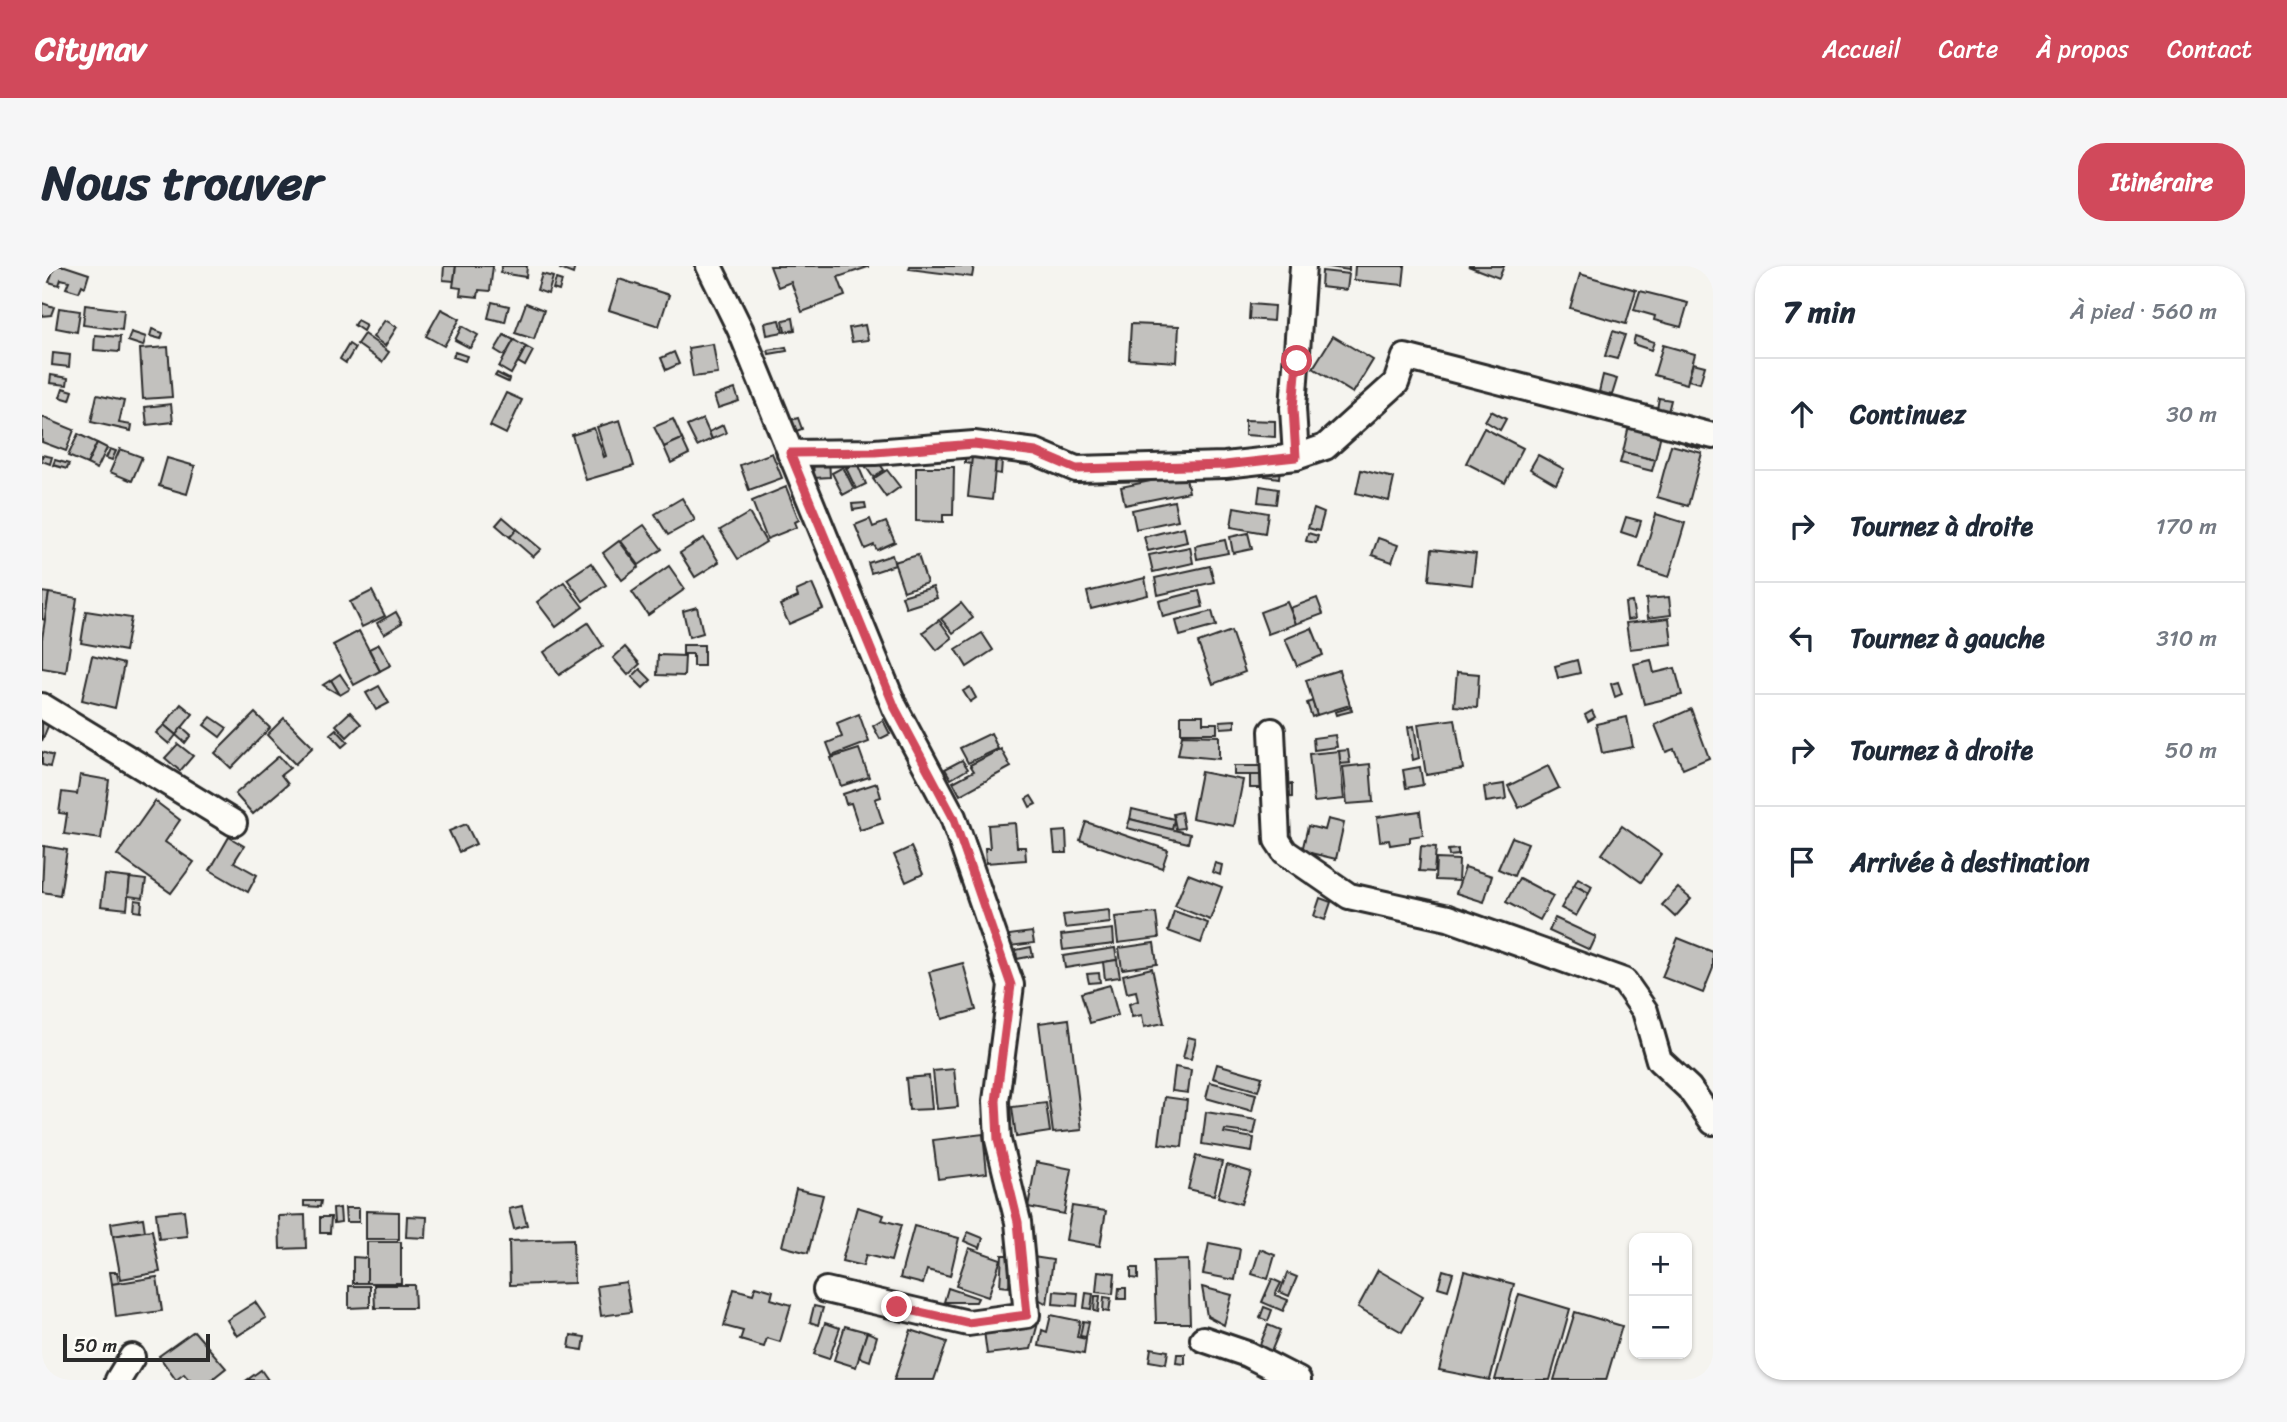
<!DOCTYPE html>
<html lang="fr">
<meta charset="utf-8">
<style>
body{margin:0;font-family:Sriracha,sans-serif;background:#f6f6f7;color:#1f2937}
.controls{position:absolute;right:21px;bottom:21px;display:grid;overflow:hidden;border-radius:14px;box-shadow:0 2px 5px #0004}
.controls button{width:63px;height:63px;display:grid;place-items:center;padding:0;border:0;border-bottom:2px solid #e0e1e3;background:#fff;color:#1f2937;font:35px sans-serif}
.scale{position:absolute;left:21px;bottom:18px;width:147px;box-sizing:border-box;padding-left:7px;border:4px solid #2b2b2b;border-top:0;font-size:19px;line-height:24px;white-space:nowrap;color:#2b2b2b;-webkit-text-stroke:5px #fdfcf7;paint-order:stroke}
.stop{position:absolute;width:21px;height:21px;margin:-16px;border:5px solid #d1495b;border-radius:50%;background:#fff}
.stop.end{background:#d1495b;border-color:#fff;box-shadow:0 2px 7px #0008}
.list{margin:0;padding:0;list-style:none}
h2{display:flex;justify-content:space-between;align-items:center;height:91px;margin:0;padding:0 28px;font-size:30px}
h2 small{font-size:23px;font-weight:400;color:#747a83}
.list li{display:grid;grid-template-columns:46px 1fr auto;gap:21px;align-items:center;box-sizing:border-box;height:112px;padding:0 28px;border-top:2px solid #e0e1e3}
.list b{display:block;font-size:26px;white-space:nowrap}
.list em{font-size:23px;font-style:normal;color:#747a83}
.icon{flex:none;width:38px;height:38px;fill:none;stroke:currentColor;stroke-width:2;stroke-linecap:round;stroke-linejoin:round}
.map{position:relative;flex:none;width:1671px;height:1114px;overflow:hidden;border-radius:28px}
header{display:flex;align-items:center;gap:42px;box-sizing:border-box;height:98px;padding:0 35px;background:#d1495b;color:#fff}
header strong{font-size:33px}
nav{display:flex;gap:38px;margin-inline-start:auto;font-size:24px}
.intro{display:flex;align-items:center;justify-content:space-between;box-sizing:border-box;height:168px;padding:0 42px}
h1{margin:0;font-size:49px}
.button{padding:18px 32px;border-radius:28px;background:#d1495b;color:#fff;font-size:24px;font-weight:700}
main{display:flex;gap:42px;padding:0 42px}
aside{flex:1;background:#fff;border-radius:28px;box-shadow:0 2px 5px #0004}
.map>svg:first-child{display:block}
</style>
<header>
<strong>Citynav</strong>
<nav><a>Accueil</a><a>Carte</a><a>À propos</a><a>Contact</a></nav>
</header>
<div class="intro"><h1>Nous trouver</h1><a class="button">Itinéraire</a></div>
<main>
<div class="map">
<svg width="1671" height="1114" viewBox="0 0 1671 1114">
<rect width="100%" height="100%" fill="#f5f4ef"/>
<filter id="ink" filterUnits="userSpaceOnUse"><feTurbulence type="fractalNoise" baseFrequency=".0143" numOctaves="2"/><feDisplacementMap in="SourceGraphic" scale="14" xChannelSelector="R" yChannelSelector="G"/><feConvolveMatrix kernelMatrix="1 2 1 2 8 2 1 2 1" color-interpolation-filters="sRGB"/></filter>
<g filter="url(#ink)">
<g fill="#c2c1be" stroke="#2b2b2b" stroke-width="2">
<path d="M13 0H23L47 8 43 21 40 19 37 26 24 22 27 15 19 13 17 19 7 16Z"/>
<path d="M402 0H414L412 15 401 14Z"/>
<path d="M414 0H451L448 25 437 24 436 31 418 29 419 22 411 21Z"/>
<path d="M460 0H485L484 11 458 7Z"/>
<path d="M519 0H533L531 8 518 3Z"/>
<path d="M728 0H826V1L796 11 803 30 760 46 749 16 736 21Z"/>
<path d="M868 0H932L930 11 867 3Z"/>
<path d="M1281 0H1307V4Z"/>
<path d="M1313 0H1363L1361 19 1312 14Z"/>
<path d="M1426 0H1462L1457 12Z"/>
<path d="M1280 5 1307 8 1305 24 1279 21Z"/>
<path d="M500 8 511 11 506 28 495 24Z"/>
<path d="M1538 8 1594 24 1584 58 1528 42Z"/>
<path d="M514 13 520 15 517 25 511 23Z"/>
<path d="M577 13 627 29 617 60 567 44Z"/>
<path d="M1598 25 1646 37 1639 61 1612 54 1613 50 1592 44Z"/>
<path d="M450 36 467 40 463 56 446 52Z"/>
<path d="M0 37 12 41 9 49 0 50Z"/>
<path d="M484 37 502 44 492 73 473 67Z"/>
<path d="M1208 38 1232 40 1231 55 1207 53Z"/>
<path d="M43 39 82 44 80 64 41 59Z"/>
<path d="M17 42 38 45 35 66 14 62Z"/>
<path d="M399 43 418 53 402 80 384 70Z"/>
<path d="M751 52 753 64 743 66 741 54Z"/>
<path d="M315 54 324 59 321 65 312 59Z"/>
<path d="M343 54 355 61 343 80 331 71Z"/>
<path d="M738 54 741 66 725 69 723 57Z"/>
<path d="M1089 58 1137 60 1135 96 1087 93Z"/>
<path d="M823 59 826 74 810 76 807 62Z"/>
<path d="M420 60 436 69 428 82 413 74Z"/>
<path d="M110 63 121 67 119 73 108 70Z"/>
<path d="M1571 65 1583 69 1575 93 1563 90Z"/>
<path d="M89 66 104 71 101 80 86 75Z"/>
<path d="M322 68 347 86 340 96 315 78Z"/>
<path d="M53 69 78 71 77 86 52 84Z"/>
<path d="M462 69 472 74 463 90 453 84Z"/>
<path d="M1291 70 1331 94 1311 127 1271 102Z"/>
<path d="M1593 70 1612 76 1609 84 1591 78Z"/>
<path d="M472 74 484 81 469 108 457 101Z"/>
<path d="M307 78 313 82 304 97 298 93Z"/>
<path d="M671 78 676 108 651 111 646 82Z"/>
<path d="M1621 79 1653 88 1645 118 1612 109Z"/>
<path d="M126 81 130 131 101 133 98 83Z"/>
<path d="M484 81 491 85 483 100 476 96Z"/>
<path d="M744 81 745 85 727 88 726 84Z"/>
<path d="M413 86 425 90 423 95 411 91Z"/>
<path d="M632 86 637 98 624 104 619 92Z"/>
<path d="M11 87 28 89 27 101 10 99Z"/>
<path d="M1651 97 1663 100 1658 117 1646 114Z"/>
<path d="M455 107 467 113 466 116 453 110Z"/>
<path d="M9 109 26 112 25 119 8 117Z"/>
<path d="M1561 109 1575 113 1570 129 1557 126Z"/>
<path d="M21 122 31 125 28 134 18 131Z"/>
<path d="M693 123 697 135 676 142 672 130Z"/>
<path d="M464 127 480 134 464 168 448 160Z"/>
<path d="M55 129 82 135 77 157 90 159 89 165 49 156Z"/>
<path d="M1617 132 1629 134 1626 146 1615 143Z"/>
<path d="M129 138 131 156 105 159 103 141Z"/>
<path d="M1449 145 1464 153 1458 164 1443 155Z"/>
<path d="M0 151 32 164 24 185 0 176Z"/>
<path d="M756 152 760 163 752 166 749 154Z"/>
<path d="M631 153 640 173 622 181 612 161Z"/>
<path d="M661 153 670 173 655 180 645 160Z"/>
<path d="M578 154 592 200 544 214 530 169 552 162 562 191 564 190 555 161Z"/>
<path d="M1203 154 1233 155V171L1203 169Z"/>
<path d="M1588 155 1620 163 1613 194 1581 186Z"/>
<path d="M681 159 684 167 670 173 667 166Z"/>
<path d="M1442 162 1481 182 1463 217 1424 197Z"/>
<path d="M36 168 55 177 45 198 26 190Z"/>
<path d="M1644 171 1661 176 1659 183 1643 178Z"/>
<path d="M640 173 647 188 629 197 622 181Z"/>
<path d="M55 177 65 182 55 203 45 198Z"/>
<path d="M1629 179 1660 187 1646 240 1615 231Z"/>
<path d="M68 183 74 185 70 194 64 192Z"/>
<path d="M78 183 100 191 90 215 68 206Z"/>
<path d="M1581 186 1613 194 1610 205 1578 197Z"/>
<path d="M730 187 740 212 707 224 698 199Z"/>
<path d="M0 189 10 191 8 198 0 195Z"/>
<path d="M1496 189 1522 203 1514 218 1488 203Z"/>
<path d="M923 190 930 191V198L923 197Z"/>
<path d="M787 191 788 211 772 212 771 192Z"/>
<path d="M930 191 954 193 950 234 926 231Z"/>
<path d="M125 192 153 200 145 228 117 220Z"/>
<path d="M954 193 960 194 959 208 953 207Z"/>
<path d="M13 194 27 198 25 203 11 199Z"/>
<path d="M835 194 842 204 831 211 824 201Z"/>
<path d="M815 197 824 218 814 223 804 202Z"/>
<path d="M1224 200 1238 202 1237 212 1223 210Z"/>
<path d="M801 201 812 223 801 229 790 207Z"/>
<path d="M874 201H912L911 249H901V256L874 255Z"/>
<path d="M845 204 858 221 844 231 831 213Z"/>
<path d="M1319 204 1352 212 1347 235 1314 227Z"/>
<path d="M1143 208 1147 226 1083 239 1079 221Z"/>
<path d="M1218 220 1236 223 1234 238 1216 236Z"/>
<path d="M744 221 757 254 753 256 755 261 725 273 710 235Z"/>
<path d="M640 232 653 254 626 269 613 248Z"/>
<path d="M1132 235 1136 254 1094 263 1090 244Z"/>
<path d="M823 237 824 242 811 244 810 238Z"/>
<path d="M1192 241 1226 247 1223 267 1189 261Z"/>
<path d="M1272 243 1282 247 1277 265 1266 262Z"/>
<path d="M707 247 724 276 696 293 678 264Z"/>
<path d="M1614 248 1643 257 1627 311 1598 302Z"/>
<path d="M461 251 475 263 468 271 454 259Z"/>
<path d="M1584 251 1599 255 1594 271 1579 266Z"/>
<path d="M828 253 831 261 844 256 853 276 835 284 832 279 823 283 813 259Z"/>
<path d="M602 259 620 283 597 299 579 275Z"/>
<path d="M1142 261 1145 276 1106 285 1102 271Z"/>
<path d="M475 263 499 283 491 291 468 271Z"/>
<path d="M1206 267 1210 283 1191 287 1188 271Z"/>
<path d="M1266 267 1276 270 1274 277 1264 275Z"/>
<path d="M662 272 677 296 653 311 638 287Z"/>
<path d="M1336 272 1356 279 1350 296 1330 289Z"/>
<path d="M1183 274 1186 287 1155 293 1153 280Z"/>
<path d="M577 275 597 301 580 314 561 287Z"/>
<path d="M1148 281 1151 297 1111 306 1107 289Z"/>
<path d="M1390 283 1434 288 1430 319 1387 314Z"/>
<path d="M850 289 853 299 829 307 826 297Z"/>
<path d="M876 289 885 317 862 325 852 296Z"/>
<path d="M549 297 564 319 541 335 525 313Z"/>
<path d="M627 300 643 323 606 349 590 326Z"/>
<path d="M1168 300 1172 316 1116 329 1113 312Z"/>
<path d="M1103 312 1106 329 1049 343 1045 326Z"/>
<path d="M522 316 541 341 514 361 495 336Z"/>
<path d="M770 318 781 343 747 358 738 339 756 331 754 325Z"/>
<path d="M891 321 895 332 864 342 860 330Z"/>
<path d="M330 325 343 350 320 361 308 336Z"/>
<path d="M1157 325 1161 341 1121 351 1117 335Z"/>
<path d="M0 326 7 327 3 354 0 353Z"/>
<path d="M7 327 35 332 24 406 0 402V373Z"/>
<path d="M1627 331 1629 349 1606 352 1604 333Z"/>
<path d="M1275 332 1281 348 1254 358 1248 342Z"/>
<path d="M1245 336 1254 358 1226 368 1218 346Z"/>
<path d="M1590 336 1593 353 1585 354 1583 337Z"/>
<path d="M919 337 931 352 911 367 899 353Z"/>
<path d="M655 341 661 367 647 371 641 345Z"/>
<path d="M44 345 89 352 83 385 39 377Z"/>
<path d="M1170 345 1174 360 1138 370 1134 355Z"/>
<path d="M354 346 360 357 342 368 335 357Z"/>
<path d="M1627 352 1630 378 1588 383 1584 357Z"/>
<path d="M897 354 910 372 895 384 881 366Z"/>
<path d="M546 357 561 380 517 409 502 386Z"/>
<path d="M1270 362 1281 389 1255 400 1243 373Z"/>
<path d="M317 365 338 405 312 419 291 379Z"/>
<path d="M1189 365 1203 406 1171 418 1156 377Z"/>
<path d="M940 367 951 384 925 401 914 383Z"/>
<path d="M337 378 349 399 338 405 327 383Z"/>
<path d="M641 379H662V400H651V388H641Z"/>
<path d="M583 381 598 398 586 409 571 392Z"/>
<path d="M616 389 643 390 642 410 615 409Z"/>
<path d="M50 390 82 398 73 442 40 434Z"/>
<path d="M1535 394 1538 407 1516 412 1513 400Z"/>
<path d="M1609 394 1612 407 1633 402 1640 429 1602 438 1592 398Z"/>
<path d="M598 403 609 414 601 422 590 411Z"/>
<path d="M1297 404 1308 439 1275 449 1264 414Z"/>
<path d="M1415 406 1437 408 1435 442 1412 440Z"/>
<path d="M298 408 308 423 298 429 289 414Z"/>
<path d="M289 414 298 429 281 419Z"/>
<path d="M1576 416 1580 428 1573 431 1569 418Z"/>
<path d="M337 420 347 437 334 444 324 427Z"/>
<path d="M928 421 934 432 928 436 921 425Z"/>
<path d="M1270 435 1275 449 1270 451 1265 437Z"/>
<path d="M139 438 151 448 134 469 122 459Z"/>
<path d="M1309 441 1310 445 1294 449 1293 446Z"/>
<path d="M1649 443 1667 492 1641 503 1632 483 1624 486 1613 459Z"/>
<path d="M1550 445 1553 451 1546 455 1543 449Z"/>
<path d="M308 446 319 458 305 471 294 459Z"/>
<path d="M213 447 228 462 189 502 173 487Z"/>
<path d="M817 448 827 476 790 490 785 477 800 471 795 457Z"/>
<path d="M1139 449H1161V457H1175V467H1139Z"/>
<path d="M169 451 185 462 178 471 162 459Z"/>
<path d="M1585 451 1591 481 1560 487 1554 458Z"/>
<path d="M0 452 8 455 0 475Z"/>
<path d="M242 452 271 481 253 498 225 469Z"/>
<path d="M1413 453 1421 503 1384 509 1376 458Z"/>
<path d="M841 454 848 468 838 473 831 460Z"/>
<path d="M1193 454V461L1179 462 1178 455Z"/>
<path d="M122 459 134 469 127 478 114 467Z"/>
<path d="M1372 460 1377 492 1371 494 1366 461Z"/>
<path d="M140 461 149 469 143 477 134 469Z"/>
<path d="M294 463 306 476 300 481 288 468Z"/>
<path d="M949 467 956 483 926 497 918 482Z"/>
<path d="M1140 469 1177 470V493L1136 489Z"/>
<path d="M1293 469 1295 481 1272 484 1271 472Z"/>
<path d="M136 478 151 490 138 505 123 492Z"/>
<path d="M817 483 827 511 799 520 789 492Z"/>
<path d="M959 483 969 501 918 529 911 516 932 505 928 499Z"/>
<path d="M1306 484 1308 497 1298 498 1297 485Z"/>
<path d="M1297 485 1302 533 1272 536 1267 488Z"/>
<path d="M0 486 11 490 8 501 0 499Z"/>
<path d="M237 490 248 502 239 509 246 518 211 548 193 528Z"/>
<path d="M920 494 926 503 909 513 903 503Z"/>
<path d="M1328 498 1331 536 1305 538 1301 501Z"/>
<rect x="1192" y="500" width="26" height="9"/>
<path d="M1506 500 1517 522 1477 542 1466 520Z"/>
<path d="M1378 501 1381 519 1364 522 1361 504Z"/>
<path d="M1159 506 1201 514 1192 560 1150 552Z"/>
<path d="M38 509 67 514 59 573 22 568 25 548 17 547 20 526 35 528Z"/>
<path d="M1208 509H1218L1219 522H1208Z"/>
<path d="M835 517 839 531 833 533 841 557 818 564 809 537 804 538 801 528Z"/>
<path d="M1250 518V531L1241 532V519Z"/>
<path d="M1462 518 1464 533 1444 536 1442 521Z"/>
<path d="M989 530 994 538 988 541 984 533Z"/>
<path d="M113 535 138 554 123 576 152 596 129 627 75 589Z"/>
<path d="M1090 543 1132 553 1130 564 1088 553Z"/>
<path d="M1378 545 1381 569 1368 571V576L1348 579 1347 574 1338 575 1335 551Z"/>
<path d="M1139 546 1142 562 1134 563 1131 548Z"/>
<path d="M1088 553 1148 568 1146 577 1085 562Z"/>
<path d="M1286 553 1302 557 1294 593 1260 585 1266 560 1283 564Z"/>
<path d="M1044 556 1126 584 1120 602 1038 574Z"/>
<path d="M973 557 975 581H983L984 594 944 597 943 582H948L946 559Z"/>
<path d="M424 558 434 578 417 586 407 565Z"/>
<path d="M1580 560 1619 588 1599 616 1560 588Z"/>
<path d="M1024 565 1025 587H1013L1011 566Z"/>
<path d="M187 571 202 580 192 596 215 609 206 626 168 604Z"/>
<path d="M1470 571 1486 577 1472 610 1456 603Z"/>
<path d="M2 580 25 584 18 629 0 626Z"/>
<path d="M1379 580 1394 581 1392 606 1377 605Z"/>
<path d="M869 581 881 608 864 616 852 589Z"/>
<path d="M1416 583V589L1407 590 1406 584Z"/>
<path d="M1394 593 1417 594 1416 615 1393 614Z"/>
<path d="M1173 597 1180 599 1178 609 1170 606Z"/>
<path d="M1423 601 1450 610 1442 636 1414 627Z"/>
<path d="M1146 608 1180 621 1168 654 1133 640Z"/>
<path d="M63 609 88 612 85 643 59 640Z"/>
<path d="M88 612 104 614 101 632 86 630Z"/>
<path d="M1477 612 1511 630 1498 654 1464 636Z"/>
<path d="M1536 612 1550 620 1547 627 1532 619Z"/>
<path d="M1532 619 1547 627 1534 650 1519 642Z"/>
<path d="M1636 622 1649 633 1633 651 1620 639Z"/>
<path d="M1278 632 1289 636 1283 654 1272 650Z"/>
<path d="M93 634 100 635 99 646 92 645Z"/>
<path d="M1067 644 1068 657 1023 662 1021 649Z"/>
<path d="M1132 645 1166 657 1159 677 1126 665Z"/>
<path d="M1114 647 1117 672 1076 677 1073 651Z"/>
<path d="M1513 652 1554 671 1548 684 1507 665Z"/>
<path d="M1071 663 1072 678 1021 684 1019 669Z"/>
<path d="M990 666 992 677 968 680 967 669Z"/>
<path d="M1636 672 1671 686V702L1661 727 1620 711Z"/>
<path d="M1112 677 1115 698 1080 703 1077 682Z"/>
<path d="M989 681 991 690 975 693 974 684Z"/>
<path d="M1073 682 1075 694 1023 702 1021 690Z"/>
<path d="M1075 694 1078 711 1063 713 1061 696Z"/>
<path d="M921 697 934 744 900 753 887 706Z"/>
<path d="M1110 702 1122 757 1102 761 1100 749 1090 751 1087 738 1096 735 1094 725 1085 727 1081 709Z"/>
<path d="M1057 707 1058 716 1047 717 1045 708Z"/>
<path d="M1068 719 1076 749 1048 757 1039 727Z"/>
<path d="M1027 753 1040 864 1011 867 997 757Z"/>
<path d="M1146 771 1154 773 1149 793 1141 792Z"/>
<path d="M1175 798 1220 811 1216 825 1171 812Z"/>
<path d="M1133 801 1149 804 1146 827 1130 825Z"/>
<path d="M912 803 916 841 895 843 891 805Z"/>
<path d="M887 810 890 843 867 844 864 812Z"/>
<path d="M1168 816 1214 828 1210 845 1164 832Z"/>
<path d="M1123 831 1145 834 1140 881 1117 878Z"/>
<path d="M1004 837 1008 866 974 871 970 841Z"/>
<path d="M1164 846 1215 854 1212 868 1183 864 1182 867 1212 872 1210 886 1160 878Z"/>
<path d="M941 868 945 907 896 913 891 874Z"/>
<path d="M1154 890 1180 896 1172 929 1146 923Z"/>
<path d="M994 896 1030 903 1022 948 986 941Z"/>
<path d="M1185 899 1209 906 1199 938 1176 931Z"/>
<path d="M754 923 781 929 766 987 740 980Z"/>
<path d="M262 935H279L278 941 262 940Z"/>
<path d="M480 940 485 959 472 963 467 943Z"/>
<path d="M1030 940 1064 945 1058 980 1024 974Z"/>
<path d="M815 941 842 949 840 954 859 959 849 995 824 989 821 1000 800 995Z"/>
<path d="M298 942 299 956 292 957 291 943Z"/>
<path d="M303 942H317V956H304Z"/>
<path d="M142 944 145 970 117 973 114 947Z"/>
<path d="M324 945 357 946V973H324Z"/>
<path d="M263 949 264 982 238 983 237 950Z"/>
<path d="M365 950 385 951 384 972 364 971Z"/>
<path d="M278 951H289L288 967H278Z"/>
<path d="M101 952 103 965 71 970 69 957Z"/>
<path d="M872 960 917 972 908 1010 885 1004 881 1018 858 1012Z"/>
<path d="M110 964 118 1006 79 1013 71 970Z"/>
<path d="M926 966 941 972 938 982 922 975Z"/>
<path d="M531 973 532 1017 468 1019 467 975Z"/>
<rect x="325" y="976" width="34" height="41"/>
<path d="M1167 977 1198 983 1193 1014 1161 1008Z"/>
<path d="M927 982 959 993 946 1031 914 1020Z"/>
<path d="M1218 983 1233 989 1226 1013 1210 1008Z"/>
<path d="M960 989H969L967 1021 958 1020Z"/>
<path d="M311 991 325 992V1017H311Z"/>
<path d="M991 991 1011 994 1005 1038 993 1031Z"/>
<path d="M1146 994 1148 1057H1114L1112 995Z"/>
<path d="M1089 1002H1096V1013L1089 1012Z"/>
<path d="M1336 1004 1381 1030 1360 1066 1316 1041Z"/>
<path d="M1401 1004 1411 1007 1406 1024 1396 1021Z"/>
<path d="M1056 1005 1073 1007 1071 1028 1054 1026Z"/>
<path d="M1422 1005 1472 1018 1448 1114 1397 1104Z"/>
<path d="M68 1006H75L77 1017 70 1018Z"/>
<path d="M1245 1007 1255 1011 1247 1030 1238 1026Z"/>
<path d="M115 1011 120 1045 74 1051 70 1018Z"/>
<path d="M1230 1013 1239 1017 1233 1029 1246 1034 1241 1045 1220 1036Z"/>
<path d="M584 1016 589 1046 559 1050 555 1020Z"/>
<path d="M332 1019H372L373 1042H333Z"/>
<path d="M307 1020H328V1041L307 1042Z"/>
<path d="M714 1020 731 1025 729 1033 749 1039 738 1076 725 1072 722 1081 698 1074 701 1065 682 1060 692 1023 711 1028Z"/>
<path d="M1160 1021 1190 1029 1182 1059 1165 1050Z"/>
<path d="M906 1022 936 1032 934 1036H902Z"/>
<path d="M1077 1022H1084V1033H1076Z"/>
<path d="M1012 1025 1036 1027 1035 1040 1011 1038Z"/>
<path d="M1044 1027 1051 1028 1049 1043 1042 1042Z"/>
<path d="M1477 1028 1528 1043 1508 1114H1453Z"/>
<path d="M1053 1030H1058L1056 1046 1052 1045Z"/>
<path d="M1062 1031 1069 1032 1067 1046 1061 1045Z"/>
<path d="M213 1036 224 1052 195 1070 185 1054Z"/>
<path d="M772 1040 781 1042 776 1059 768 1056Z"/>
<path d="M1222 1041 1230 1044 1226 1055 1218 1052Z"/>
<path d="M1533 1046 1580 1060 1564 1114H1512Z"/>
<path d="M1009 1049 1038 1055 1035 1071 1044 1073 1042 1088 997 1080 1000 1064 1005 1066Z"/>
<path d="M1041 1055 1047 1056 1044 1071 1038 1070Z"/>
<path d="M783 1057 798 1062 787 1093 772 1088Z"/>
<path d="M996 1057 989 1083 945 1088 942 1065Z"/>
<path d="M1226 1059 1238 1064 1229 1086 1217 1081Z"/>
<path d="M803 1060 825 1066 814 1101 792 1094Z"/>
<path d="M869 1064 905 1076 892 1114H852Z"/>
<path d="M152 1065 184 1102 169 1114H147L142 1108 134 1114 117 1090Z"/>
<path d="M825 1066 835 1070 828 1095 817 1091Z"/>
<path d="M529 1069 543 1071 541 1084 527 1082Z"/>
<path d="M1109 1082 1126 1085 1124 1098 1107 1095Z"/>
<path d="M1135 1088H1143V1098L1134 1097Z"/>
<path d="M219 1104 226 1114H205Z"/>
</g>
<g fill="none" stroke-linecap="round" stroke-linejoin="round">
<defs>
<g id="minor">
<path d="M667 0 698 63 853 442 911 551 969 719 954 835 956 874 976 956 985 1049 926 1057 784 1024"/>
<path d="M748 187 833 186 932 178 994 186 1034 203 1183 199 1254 191 1283 181 1354 117 1363 91 1671 170"/>
<path d="M1254 191 1251 142 1261 0"/>
<path d="M0 440 192 557"/>
<path d="M1230 465 1235 574 1243 586 1307 630 1406 652 1582 715 1603 745 1617 794 1647 822 1671 856"/>
<path d="M1161 1073 1205 1088 1256 1114"/>
<path d="M76 1114 90 1091"/>
</g>
</defs>
<use href="#minor" stroke="#2b2b2b" stroke-width="30"/>
<use href="#minor" stroke="#fdfcf7" stroke-width="24"/>
</g>
</g>
<g fill="none" stroke-linecap="round" stroke-linejoin="round" filter="url(#ink)">
<path stroke="#d1495b" stroke-width="9" d="M855 1041 926 1057 985 1049 976 956 956 874 954 835 969 719 911 551 853 442 748 187 833 186 932 178 994 186 1034 203 1183 199 1254 191 1251 142 1255 95"/>
</g>
</svg>
<div class="controls">
<button>+</button>
<button>−</button>
</div>
<div class="scale">50 m</div>
<div class="stop" style="left:1255px;top:95px"></div>
<div class="stop end" style="left:855px;top:1041px"></div>
</div>
<aside>
<h2>7 min<small>À pied · 560 m</small></h2>
<ul class="list">
<li><svg class="icon" aria-label="ahead" viewBox="0 0 24 24"><path d="M12 20V5M6 11l6-6 6 6"/></svg><div><b>Continuez</b></div><em>30 m</em></li>
<li><svg class="icon" aria-label="right" viewBox="0 0 24 24"><path d="M7 20v-9h11M14 6l5 5-5 5"/></svg><div><b>Tournez à droite</b></div><em>170 m</em></li>
<li><svg class="icon" aria-label="left" viewBox="0 0 24 24"><path d="M17 20v-9H6M10 6l-5 5 5 5"/></svg><div><b>Tournez à gauche</b></div><em>310 m</em></li>
<li><svg class="icon" aria-label="right" viewBox="0 0 24 24"><path d="M7 20v-9h11M14 6l5 5-5 5"/></svg><div><b>Tournez à droite</b></div><em>50 m</em></li>
<li><svg class="icon" aria-label="arrive" viewBox="0 0 24 24"><path d="M6 21V4h12l-3 4 3 4H6"/></svg><div><b>Arrivée à destination</b></div></li>
</ul>
</aside>
</main>
